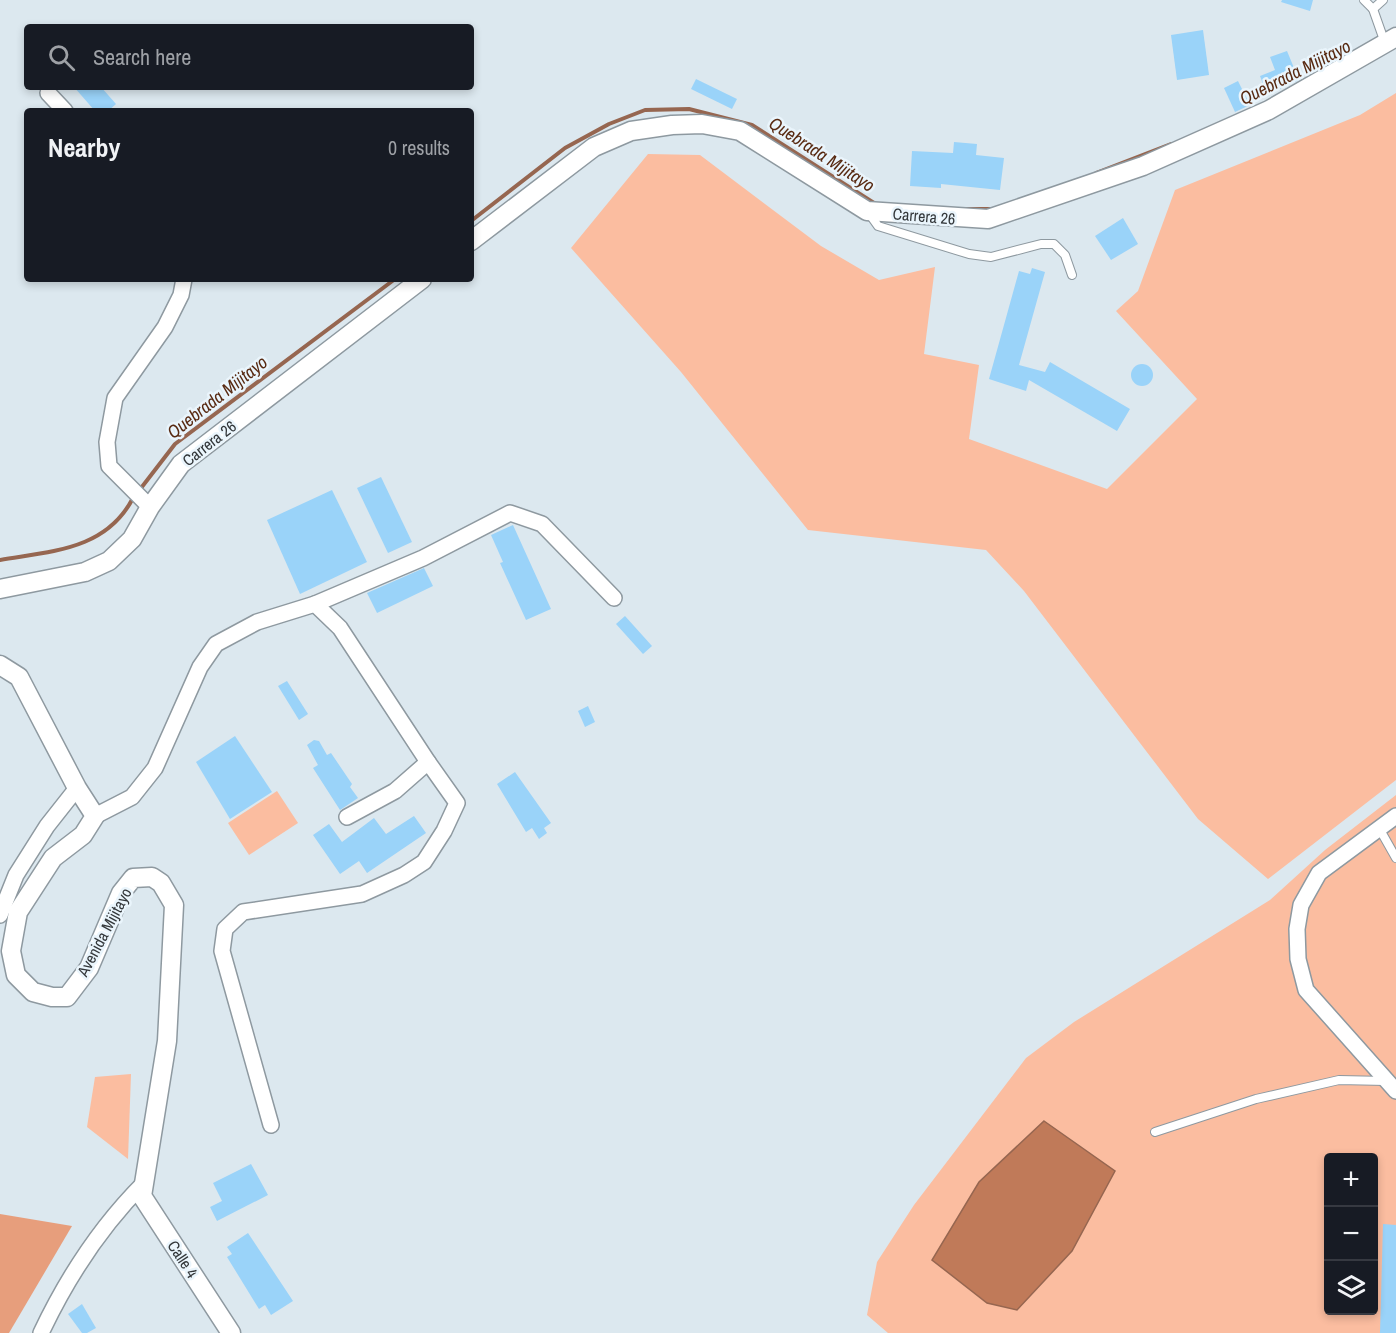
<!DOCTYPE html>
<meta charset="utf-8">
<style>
body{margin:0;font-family:"Archivo Narrow",sans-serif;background:#20242c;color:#f1f3f6}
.controls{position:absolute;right:18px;bottom:18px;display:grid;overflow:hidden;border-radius:6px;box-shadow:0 3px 9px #0003}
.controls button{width:54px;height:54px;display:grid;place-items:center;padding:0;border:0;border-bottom:2px solid #363941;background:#171b24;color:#f1f3f6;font:30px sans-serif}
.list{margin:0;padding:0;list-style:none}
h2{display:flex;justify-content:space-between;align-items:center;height:78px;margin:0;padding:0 24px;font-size:26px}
h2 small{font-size:20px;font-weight:400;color:#9ea1a6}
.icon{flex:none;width:33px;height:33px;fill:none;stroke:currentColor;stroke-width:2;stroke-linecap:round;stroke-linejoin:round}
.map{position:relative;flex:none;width:1396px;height:1333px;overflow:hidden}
.search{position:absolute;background:#171b24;box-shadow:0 3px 9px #0003;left:24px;top:24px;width:450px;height:66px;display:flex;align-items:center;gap:15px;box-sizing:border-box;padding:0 21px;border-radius:6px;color:#9ea1a6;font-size:22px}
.panel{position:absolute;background:#171b24;box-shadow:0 3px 9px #0003;left:24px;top:108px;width:450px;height:174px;border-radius:6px}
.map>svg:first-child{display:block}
</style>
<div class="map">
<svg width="1396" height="1333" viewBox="0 0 1396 1333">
<rect width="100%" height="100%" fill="#dce8ef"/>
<g fill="#fbbda0" fill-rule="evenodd">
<path d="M1396 93V780L1268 879 1198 819 1024 591 986 550 808 530 681 372 571 248 648 154 700 155 821 246 879 280 935 267 924 354 979 365 969 439 1107 489 1197 399 1116 311 1138 291 1175 190 1360 115Z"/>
<path d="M277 791 298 823 249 855 228 823Z"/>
<path d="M1396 795V1333H888L867 1315 877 1262 914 1205 1026 1058 1074 1022 1270 900 1325 850ZM1328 1158H1374V1310H1328Z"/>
<path d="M131 1074 128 1159 87 1127 95 1077Z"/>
</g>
<path fill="#e79e7c" d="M0 1214 72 1226 9 1333H0Z"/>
<path fill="#c07a59" stroke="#966650" stroke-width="1.5" d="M1044 1121 1115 1171 1072 1251 1017 1310 987 1303 932 1260 979 1182Z"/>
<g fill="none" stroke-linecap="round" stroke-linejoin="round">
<g stroke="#966650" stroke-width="4">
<path d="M1096 173 1171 144"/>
<path d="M962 209H993"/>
<path d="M471 221 565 148 609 124 645 110 689 109 752 125 874 203"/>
<path d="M138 492 175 444 395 279"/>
<path d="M0 560C52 551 106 550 133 498"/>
</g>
</g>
<g fill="#9ad3f9">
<path d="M1282 0H1313L1310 11 1281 2Z"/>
<path d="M1203 30 1209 75 1177 80 1171 35Z"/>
<path d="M1341 45 1345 53 1329 63 1324 51Z"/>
<path d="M1287 51 1299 80 1267 95 1260 76 1275 70 1270 57Z"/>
<path d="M696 79 737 99 732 109 691 89Z"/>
<path d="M1238 81 1250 105 1235 112 1224 88Z"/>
<path d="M74 87H101L116 104 108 111H95Z"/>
<path d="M954 142 977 144 976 155 1004 158 1000 190 941 184V188L910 186 912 151 953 153Z"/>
<path d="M1123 218 1138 244 1111 260 1095 236Z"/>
<path d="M1032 268 1045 272 1019 365 1045 372 1050 362 1130 409 1117 431 1029 380 1026 391 989 379 1019 271 1030 274Z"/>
<circle cx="1142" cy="375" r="11"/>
<path d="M381 477 412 542 388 553 357 488Z"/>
<path d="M332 490 367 562 300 594 267 520Z"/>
<path d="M513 525 551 609 526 620 500 563 503 562 491 535Z"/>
<path d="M424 568 433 586 377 613 367 593Z"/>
<path d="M625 616 652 646 643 654 616 624Z"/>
<path d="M287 681 308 714 299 720 278 686Z"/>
<path d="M588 706 595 722 585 727 578 711Z"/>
<path d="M235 736 272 792 230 819 196 762Z"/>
<path d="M314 740 319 741 327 755 331 753 352 784 350 787 358 798 340 810 313 768 318 765 307 745Z"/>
<path d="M515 772 551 823 544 828 547 833 539 839 532 828 526 832 497 784Z"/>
<path d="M414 816 426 833 367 873 359 861 340 874 313 835 329 824 342 842 374 818 386 834Z"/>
<path d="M251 1164 268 1195 217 1221 210 1207 222 1201 213 1183Z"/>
<path d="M1383 1224 1396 1225V1333H1380Z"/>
<path d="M248 1233 293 1301 271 1315 265 1305 259 1309 227 1257 232 1254 227 1247Z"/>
<path d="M82 1304 96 1328 87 1333H82L68 1314Z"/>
</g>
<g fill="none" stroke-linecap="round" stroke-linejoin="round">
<defs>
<g id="service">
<path d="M1364 0 1373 9 1383 0"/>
<path d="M1373 9 1385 43"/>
<path d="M868 212 878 226 969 254 991 257 1041 244H1054L1065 255 1072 275"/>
<path d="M1379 828 1396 858"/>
<path d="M1155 1132 1256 1099 1339 1080 1386 1081"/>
</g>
<g id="minor">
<path d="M48 93 65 111"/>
<path d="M150 507 109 466 107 442 115 398 165 327 181 295 184 279"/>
<path d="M315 604 423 558 510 513 542 524 614 598"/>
<path d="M95 816 132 797 155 768 200 667 216 644 257 622 315 604 340 628 428 762 395 791 347 817"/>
<path d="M1396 816 1319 873 1301 905 1297 929 1298 959 1306 990 1396 1091"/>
<path d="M0 915 16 875 47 826 77 788"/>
<path d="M271 1125 222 951 225 929 243 912 362 894 404 875 424 862 444 831 457 803 428 762"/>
<path d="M41 1333C67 1278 101 1226 144 1183"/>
</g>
<g id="tertiary">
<path d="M471 241 594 147 631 131 672 125 702 124 740 131 867 211 988 219 1143 166 1269 110 1396 37"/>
<path d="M0 589 85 572 109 561 132 539 150 507 181 464 422 279"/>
<path d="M0 665 19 677 77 788 95 816 83 835 53 858 18 912 11 951 16 975 33 992 52 997H67L89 968 121 893 133 878 152 877 161 883 174 905 167 1041 142 1196 231 1333"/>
</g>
</defs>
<use href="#service" stroke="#8e99a0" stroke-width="10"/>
<use href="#minor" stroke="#8e99a0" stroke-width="18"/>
<use href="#tertiary" stroke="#8e99a0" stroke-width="21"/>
<use href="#service" stroke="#fff" stroke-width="8"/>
<use href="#minor" stroke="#fff" stroke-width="15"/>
<use href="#tertiary" stroke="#fff" stroke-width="18"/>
</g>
<g text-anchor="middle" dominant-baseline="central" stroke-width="5" stroke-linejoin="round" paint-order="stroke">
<g font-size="16" fill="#33373a" stroke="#eaf5fc">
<text transform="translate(924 216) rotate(5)">Carrera 26</text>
<text transform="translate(209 443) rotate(-38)">Carrera 26</text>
<text transform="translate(104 932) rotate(-62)">Avenida Mijitayo</text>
<text transform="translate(183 1259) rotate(57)">Calle 4</text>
</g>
<g font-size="18" font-style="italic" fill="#582a12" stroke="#eaf5fc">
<text transform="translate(1295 72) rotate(-27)">Quebrada Mijitayo</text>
<text transform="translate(822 154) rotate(33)">Quebrada Mijitayo</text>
<text transform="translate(217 397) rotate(-38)">Quebrada Mijitayo</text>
</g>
</g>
</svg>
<div class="controls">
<button>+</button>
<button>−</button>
<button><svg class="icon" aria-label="layers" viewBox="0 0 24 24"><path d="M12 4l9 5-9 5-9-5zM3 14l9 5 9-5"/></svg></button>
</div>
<div class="search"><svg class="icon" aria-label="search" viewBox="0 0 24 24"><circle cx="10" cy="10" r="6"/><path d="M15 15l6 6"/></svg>Search here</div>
<section class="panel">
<h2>Nearby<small>0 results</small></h2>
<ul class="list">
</ul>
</section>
</div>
